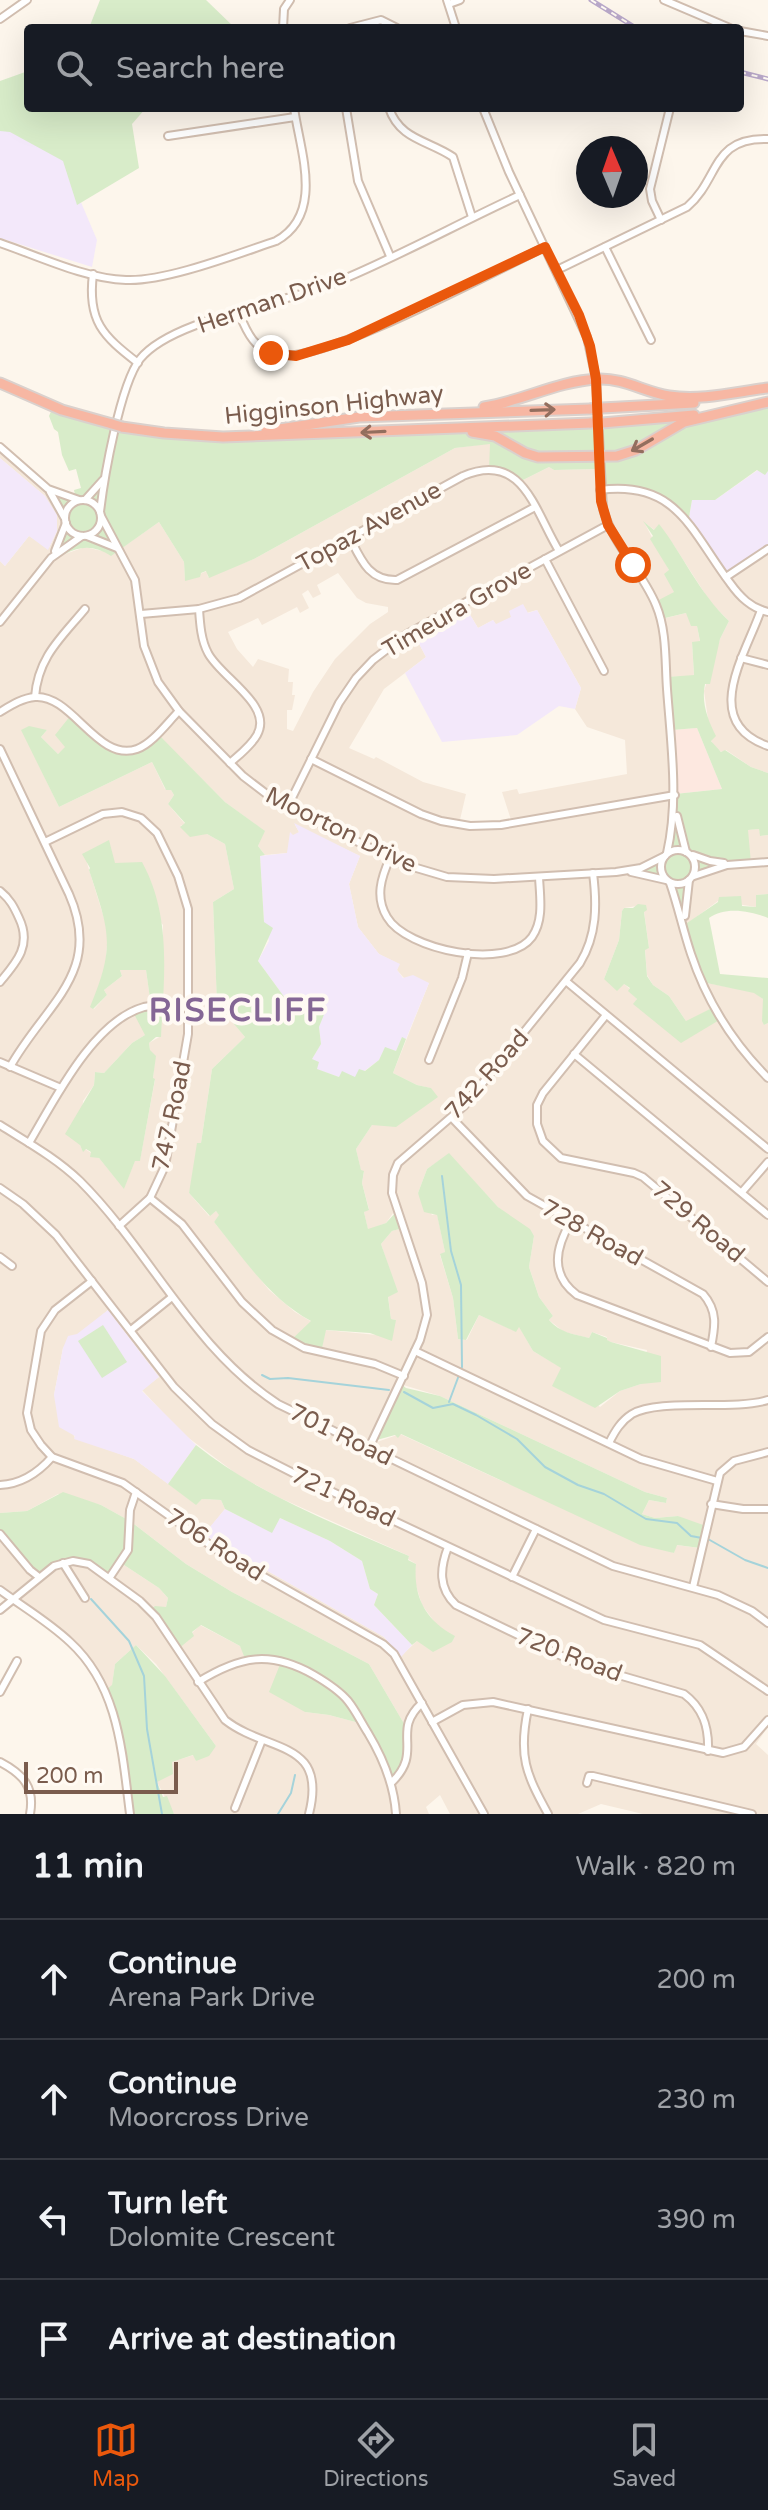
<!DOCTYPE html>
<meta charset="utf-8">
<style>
body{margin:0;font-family:"Varela Round",sans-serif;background:#20242c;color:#f1f3f6}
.compass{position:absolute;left:576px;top:136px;width:72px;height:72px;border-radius:50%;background:#171b24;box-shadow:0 8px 32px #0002;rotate:358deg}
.scale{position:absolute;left:24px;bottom:20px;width:154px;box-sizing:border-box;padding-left:8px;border:4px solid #7a5c4d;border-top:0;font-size:22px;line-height:28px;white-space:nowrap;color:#7a5c4d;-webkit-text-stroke:6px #fffaf3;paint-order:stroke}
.stop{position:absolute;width:24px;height:24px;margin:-18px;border:6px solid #ea580c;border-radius:50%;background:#fff}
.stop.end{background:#ea580c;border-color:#fff;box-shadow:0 2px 8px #0008}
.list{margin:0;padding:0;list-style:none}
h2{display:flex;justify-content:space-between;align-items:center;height:104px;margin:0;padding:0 32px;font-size:34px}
h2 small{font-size:26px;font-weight:400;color:#9ea1a6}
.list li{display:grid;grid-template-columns:52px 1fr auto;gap:24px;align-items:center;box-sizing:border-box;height:120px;padding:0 32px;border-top:2px solid #363941}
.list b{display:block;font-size:30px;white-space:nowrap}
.list p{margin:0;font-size:26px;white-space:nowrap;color:#9ea1a6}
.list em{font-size:26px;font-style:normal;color:#9ea1a6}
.icon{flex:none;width:44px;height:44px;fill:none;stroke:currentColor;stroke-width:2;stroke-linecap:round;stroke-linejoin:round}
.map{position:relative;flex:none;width:768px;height:1814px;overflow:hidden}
.search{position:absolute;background:#171b24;box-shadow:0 8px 32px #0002;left:24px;right:24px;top:24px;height:88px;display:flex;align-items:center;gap:20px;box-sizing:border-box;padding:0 28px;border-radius:8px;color:#9ea1a6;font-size:30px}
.sheet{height:584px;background:#171b24}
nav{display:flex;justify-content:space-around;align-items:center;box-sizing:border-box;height:112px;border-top:2px solid #363941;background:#171b24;font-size:22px;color:#9ea1a6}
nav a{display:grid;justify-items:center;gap:4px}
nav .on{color:#ea580c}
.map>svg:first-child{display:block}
</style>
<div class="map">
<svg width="768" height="1814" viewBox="0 0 768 1814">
<rect width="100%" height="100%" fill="#fdf6ec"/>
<path fill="#f5e8da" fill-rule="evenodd" d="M491 443 519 482 549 467 554 470 600 469 633 489 768 549V773L751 767 726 750 722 752 715 748 711 740 704 691 720 639 729 621 711 603 673 544 644 522 669 570 674 592 662 619 686 613 697 626 700 642H692L694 676 668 677 676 829 667 853 640 873 690 882 748 830 759 829 761 836 768 835V894L756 895V907L718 901 684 926 702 982 754 992 763 999 764 1025 768 1023V1727L756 1744 768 1755V1814H643L601 1804 578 1814H450L440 1795 426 1807 429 1814H174L157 1782 171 1762 194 1755 196 1761 216 1746 156 1664 136 1645 115 1664 112 1686 106 1690 69 1641 0 1590V1533L58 1564 121 1563 159 1588 168 1598 166 1607 192 1633 200 1625 240 1646 244 1653 281 1661 279 1669 305 1712 329 1715 363 1724 406 1727 369 1664 232 1592 186 1564 130 1521 101 1505 58 1494 27 1511 0 1513V561L5 566 29 536 49 548 57 531 45 496 0 458V448L48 489 55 499 66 520 65 554 85 547 102 551 119 550 159 522 184 562 185 580 207 571 208 577 254 559 455 448ZM338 573 357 598 366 603 388 607V612L370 624 335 659 313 692 293 731 287 729V710H292L295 695H292L293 682H288L289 669 258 659 253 667 237 649 228 632 258 618 262 625 297 607 300 613 309 608 302 594 308 590 313 598 321 594 317 585ZM466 608 478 628 493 620 496 625 512 617 537 610 581 688 575 709 587 727 625 740 627 774 519 794 517 789 502 792 512 823 459 824 466 794 423 782 376 757 374 759 349 748 384 689 426 657 415 636ZM22 730H47L41 737 58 754 66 747 136 750 157 734 225 802 264 831 258 846 265 855 287 853 299 832 295 825 360 856 349 884 358 927 379 954 399 964 397 970 404 978 429 983 393 1073 417 1085 430 1088 433 1093 372 1125 356 1149 361 1171 364 1172 362 1183 369 1209 364 1212 368 1230 386 1223 393 1213 402 1228 392 1231 381 1244 397 1292 388 1296 391 1319 396 1320 377 1335 325 1330 321 1353 291 1341 312 1322 295 1312 269 1290 214 1222 220 1215 216 1211 209 1216 189 1193 201 1143 212 1069 245 1037 217 1003 213 902 234 889 225 844 207 834 180 826 185 824 168 804 174 795 171 790 165 789 152 762 59 807ZM87 863H115L163 925 161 1036 149 1043 150 1051 155 1056 153 1079 155 1080 140 1160H135L124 1188 99 1158 85 1149 83 1151 80 1145 83 1101 94 1085 95 1072 104 1073 132 1043 145 1035 151 1006 146 970H120L122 976 104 990 107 995 94 1009 91 1007 105 973 108 931ZM637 906 644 911 649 948 645 949 647 975 653 985 669 996 686 1021 634 1004 637 999 629 991 630 989 624 984 604 979 619 940 622 911 624 908ZM449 1154 498 1207 534 1236 529 1267 539 1297 553 1316 549 1320 564 1332 589 1338 592 1332 607 1337 606 1340 611 1342 647 1350 641 1384 620 1391 600 1407 562 1368 533 1351 519 1326 515 1331 479 1315 467 1340 458 1339 453 1298 440 1255 445 1252 437 1214 432 1215 418 1193 427 1169ZM108 1310 159 1377 142 1390 182 1433 238 1475 278 1497 409 1556 408 1559 416 1564 414 1579 422 1605 439 1628 454 1636 452 1642 417 1641 401 1656 384 1637 264 1569 255 1567 204 1535 225 1509 221 1500 202 1499 196 1504 134 1459 75 1438 54 1395 63 1348ZM400 1384 440 1396 645 1492 667 1498 666 1503 649 1500 642 1514 655 1518 678 1516 690 1522 700 1548 676 1545 674 1553 502 1481 400 1434 377 1442Z"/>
<path fill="#fde8e0" d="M697 728 722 789 675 794 672 730Z"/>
<g fill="#f3e8fa">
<path d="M0 127 61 155 97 240 92 267 0 238Z"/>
<path d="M0 458 45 496 57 515V531L48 550 29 536 5 566 0 561Z"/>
<path d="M758 470 764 474 768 471V549L726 578 688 523 692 500H715Z"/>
<path d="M523 604 528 613 537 610 581 688 575 709 559 706 517 735 442 742 405 673 426 657 415 636 466 608 478 628 493 620 496 624 511 617 509 611Z"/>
<path d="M294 823 360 856 349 884 358 927 379 954 400 964 397 970 403 978 413 975 429 983 406 1039 402 1038 396 1051 385 1048 379 1060 356 1077H339L316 1069 312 1059 321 1044 319 1027 326 1007 293 1009 258 961 269 941 264 923 260 856 287 853 290 832 293 835 299 832Z"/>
<path d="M108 1310 159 1377 142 1391 196 1445 168 1484 134 1459 74 1439 75 1436 59 1427 54 1395 63 1348 68 1336 77 1334Z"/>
<path d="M225 1509 271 1532 280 1518 330 1541 362 1561 370 1589 378 1594 374 1605 412 1645 401 1657 384 1637 264 1569 244 1561 204 1534Z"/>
</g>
<g fill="#d8ecc9">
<path d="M100 0H206L235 28H89Z"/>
<path d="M28 71V108H146L132 124 139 168 77 205 63 161 10 132 0 131V81Z"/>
<path d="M768 402V471L765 475 757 470 715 500H692L688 523 649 493 600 490 599 469 554 470 549 467 519 482 489 470 490 444 455 448 254 559 209 578 206 571 201 573 200 577 185 581 184 562 159 522 111 556C95 546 82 545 65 554L56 548 66 523 48 489 67 497 75 495 74 490 81 488 76 469 69 471 62 455 58 432 54 429 49 416 53 407 89 419 188 436 681 417Z"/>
<path d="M643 521 654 530 659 524C682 553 699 593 729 621L720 639 710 684H705C701 703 708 720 716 736L711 741 721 752 725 750 751 767 768 773V835L760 836 759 829 748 830 751 863 736 864 693 877 690 882 684 925 718 902 719 897 741 896 742 906 756 907V895L768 894V918C751 911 725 906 709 918L720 974 768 978V1023L764 1025 762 1021 763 999 754 993 702 982 670 883 640 873 641 868C681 846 676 838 675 794L722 789 697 728 672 730 667 677 694 675 692 642 700 641 697 626H691L686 613 661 619 655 602 674 592 664 574 669 570 650 539 653 536Z"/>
<path d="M71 715 108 745 136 750 157 733 225 802 265 831 258 846 265 855 260 856 264 922 273 928 258 961 293 1009 327 1007 319 1027 321 1044 312 1059 319 1062 317 1069 339 1077 342 1071 355 1077 359 1069 365 1071 379 1060 385 1047 396 1051 402 1037 406 1039 393 1073 417 1085 431 1088 438 1097 396 1127 372 1125 356 1149 361 1170 364 1171 362 1183 369 1210 364 1212 368 1229 386 1223 397 1211 403 1228 392 1231 381 1244 398 1292 388 1297 391 1319 396 1320 392 1341 370 1333 326 1330 321 1353 290 1341 311 1321C269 1298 244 1259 214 1222L219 1215 216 1211 210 1216 189 1193 197 1143H201L212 1069 245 1037 217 1004 213 902 234 889 225 844 207 834 190 837 180 827 185 823 168 804 174 795 171 790H166L152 762 59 807 21 730 29 726 47 730 41 737 58 754 65 747 55 735Z"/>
<path d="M109 840 115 863 142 862C172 917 164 976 161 1037H156L149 1043 150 1050 156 1056 153 1078 155 1079 140 1161H135L124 1189 99 1158 90 1157 91 1152 86 1149 83 1152 80 1145 65 1134 94 1085 95 1072 104 1073 132 1043 145 1035 133 1012 151 1006 146 970H120L122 976 104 990 107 995 93 1009 90 1007C116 945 109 931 89 870L90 868 82 854Z"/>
<path d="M638 904 646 905 647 910 644 912 649 948 645 950 647 976 653 985 669 996 686 1021 714 1007 721 1019 681 1043 633 1004 637 999 628 991 630 988 624 984 617 991 604 979 619 940 622 911 624 908H633Z"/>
<path d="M449 1153 498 1207 530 1229 534 1236 529 1267 539 1297 553 1316 549 1320C560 1333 574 1334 589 1338L592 1332 607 1338V1340L611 1342 661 1356V1382L641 1384 620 1391 595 1408 552 1386 561 1368 533 1351 519 1327 516 1332 479 1315 466 1340 458 1339 453 1298 440 1254 445 1252 437 1215 424 1212 418 1193 427 1169Z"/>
<path d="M103 1325 127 1362 102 1378 78 1341Z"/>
<path d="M400 1383 406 1388 440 1396 645 1492 667 1498 666 1503 649 1500 642 1514 655 1518 678 1516 706 1526 700 1548 677 1545 674 1553 640 1545 401 1434 398 1438 395 1435 373 1441Z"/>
<path d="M196 1445C257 1494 338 1525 409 1556L408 1560 416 1564C413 1597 426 1621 455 1636L452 1642 433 1652 417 1641 412 1645 374 1605 378 1594 370 1589 362 1561 330 1541 280 1518 272 1533 225 1509 221 1500 202 1499 196 1505 168 1484Z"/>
<path d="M63 1492 101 1505 130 1521 186 1564 232 1592 369 1664 406 1727 408 1755 394 1777 390 1776 363 1724 329 1715 305 1712 269 1692 281 1662 246 1661 240 1646 201 1625 192 1632 194 1636 178 1649 150 1610 155 1606 166 1607 168 1598 159 1588 121 1563 111 1578 98 1569 67 1561 40 1577 0 1533V1513L27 1511Z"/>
<path d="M136 1645 165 1676 216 1746 209 1756 196 1761 193 1755 172 1762 173 1774 157 1782 163 1797 167 1796 174 1814H131L122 1748 106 1690 112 1685 115 1664Z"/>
</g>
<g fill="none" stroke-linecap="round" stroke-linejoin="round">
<g stroke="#a5d3da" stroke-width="2">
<path d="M442 1176 451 1251 461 1285 462 1367 449 1402"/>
<path d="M262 1375 270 1379 288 1378 389 1390"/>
<path d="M404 1392 433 1408 453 1404 476 1415 517 1439 545 1467 578 1485 604 1494 646 1519 677 1523 691 1536 702 1538"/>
<path d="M708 1539 745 1560 768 1568"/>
<path d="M91 1599 129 1641 144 1676 147 1729 162 1814"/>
<path d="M278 1814 291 1793 295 1775"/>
</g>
<defs>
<g id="minor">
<path d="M447 0 456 28"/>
<path d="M664 0 730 28"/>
<path d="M449 4 460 0"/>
<path d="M0 19 27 0"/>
<path d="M283 28 284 9 290 0"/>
<path d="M350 28 381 20 397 28"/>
<path d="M740 31 768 36"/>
<path d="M346 108 358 181 390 256"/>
<path d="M389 108C400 140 428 140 453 157L472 217"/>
<path d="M483 108 509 172 587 337 596 379 603 509C613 545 642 571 656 605 667 631 665 662 667 689 671 744 679 800 667 853"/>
<path d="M168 136 295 117"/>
<path d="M661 220 652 201 650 189 670 108"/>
<path d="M0 243C38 256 86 279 126 280 165 282 237 254 276 241 325 214 300 151 294 108"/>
<path d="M605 247 651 340"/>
<path d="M557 270 687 207C720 179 711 137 768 139"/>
<path d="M93 274C87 321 103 336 138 363"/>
<path d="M239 313C247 333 255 351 279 355 323 364 496 270 545 247"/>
<path d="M0 447 48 489 79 500"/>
<path d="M600 490C677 480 691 531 730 583 740 597 751 608 768 612"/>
<path d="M50 492 64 517"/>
<path d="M85 500 103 480"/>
<circle cx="83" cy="518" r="18"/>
<path d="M100 512C104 478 120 385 140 359 172 319 282 304 332 284 396 258 457 224 520 195"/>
<path d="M101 516 135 580 144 646 158 682 179 711 243 776 277 802 403 864 447 877 494 879 616 872 641 868 665 856"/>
<path d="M87 536 117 548"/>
<path d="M350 538C361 560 369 581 397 580L535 507"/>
<path d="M55 551 66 523"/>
<path d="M545 559 604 671"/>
<path d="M726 577 768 549"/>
<path d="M199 609C200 624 201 640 208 653 220 677 274 705 257 735 251 746 239 755 230 763"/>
<path d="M761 610C746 654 699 722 768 746"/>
<path d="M141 614 199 609 239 598 463 476C523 450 535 512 559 551"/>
<path d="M0 622 51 558 82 536"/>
<path d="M741 658 768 665"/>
<path d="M35 697C38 657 61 638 85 609"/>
<path d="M0 712C10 706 22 698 35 697 72 694 98 763 137 749 153 743 167 723 179 711"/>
<path d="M0 749 69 894C104 973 45 1004 10 1067"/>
<path d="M311 759 421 814 441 821 470 826 501 825 675 795"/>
<path d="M287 808 339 703 356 678 373 660 407 634 608 525"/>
<path d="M677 816 686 852"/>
<path d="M45 842 103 814 122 812 141 818 157 833 178 876 188 909V1034L165 1166 150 1198 119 1226"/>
<circle cx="678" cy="867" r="17"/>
<path d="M693 855 710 861 724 863"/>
<path d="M390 858C381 878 375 897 387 917 406 950 507 971 532 937 544 920 540 897 539 877"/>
<path d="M631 872 666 880"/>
<path d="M694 876 727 865 768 862"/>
<path d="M670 883C678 906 683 930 691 954 707 1002 732 1042 768 1078"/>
<path d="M0 891C10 899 14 907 19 918 32 945 17 962 0 982"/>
<path d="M685 916 689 880"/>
<path d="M567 982 768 1149"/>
<path d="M606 1015 543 1093 537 1105V1124L543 1141 561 1158 634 1173 643 1177 768 1282"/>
<path d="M574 1054 768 1215"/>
<path d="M429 1060 462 978 468 953"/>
<path d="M0 1062 61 1088"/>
<path d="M452 1118 527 1196 703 1294C718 1311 715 1327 711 1347"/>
<path d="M0 1125C27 1142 56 1158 80 1181 151 1252 192 1348 278 1404L613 1566 718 1595 752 1611 768 1623"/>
<path d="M29 1143C54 1101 93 1021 144 1007 158 1004 174 1006 188 1005"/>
<path d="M0 1188 23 1204 56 1235 174 1387 212 1424 248 1450 301 1477 604 1620 700 1645 768 1691"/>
<path d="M742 1192 768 1162"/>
<path d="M150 1198 182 1224 242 1302 272 1330 304 1348 375 1364 404 1376"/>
<path d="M571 1221C556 1247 549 1274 577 1295L730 1353 749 1352 768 1337"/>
<path d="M0 1257 12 1266"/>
<path d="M92 1281 55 1310 41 1331 27 1413 31 1430 41 1445 52 1457 123 1483 220 1552 383 1644 394 1654 484 1814"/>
<path d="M131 1330 172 1297"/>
<path d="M415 1351 641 1459 717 1481"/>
<path d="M609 1443C615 1431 621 1421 632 1414 660 1398 731 1411 768 1400"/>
<path d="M368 1450 420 1340 427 1315 422 1283 392 1193 393 1175 398 1163 464 1106 580 963C597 935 597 905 593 873"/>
<path d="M0 1485C22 1484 38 1473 52 1457"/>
<path d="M711 1504 743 1509H768"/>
<path d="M0 1534 30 1570 39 1577"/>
<path d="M448 1547C440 1568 438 1588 456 1605L574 1662 684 1694C703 1708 709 1727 708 1751"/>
<path d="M63 1563 85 1598"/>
<path d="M110 1577 128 1550 130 1510 136 1492"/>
<path d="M512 1577 536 1529"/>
<path d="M693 1587 720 1473 734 1461 768 1452"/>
<path d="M0 1590C23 1607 49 1622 70 1642 119 1687 122 1752 130 1814"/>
<path d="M0 1610 54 1566 73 1561 89 1564 140 1601 156 1617 225 1720C267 1753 328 1739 309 1814"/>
<path d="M198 1682C240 1656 270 1650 314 1675 326 1682 339 1690 348 1701 356 1711 361 1722 368 1733 383 1758 394 1784 396 1814"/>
<path d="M0 1692 17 1661"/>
<path d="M528 1709C518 1756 526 1774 548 1814"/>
<path d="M432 1722 463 1705 493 1702 723 1753 744 1747 768 1720"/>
<path d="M0 1762C23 1774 35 1787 30 1814"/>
<path d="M391 1783C425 1751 390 1732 422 1703"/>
<path d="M587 1783 589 1776H593L752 1814"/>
<path d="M235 1808 262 1740"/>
</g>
<g id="highway">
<path d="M0 383 62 410 112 424"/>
<path d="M484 407C523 401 557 381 598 379 624 378 644 392 669 396 702 401 736 392 768 388"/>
<path d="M602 408 694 403"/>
<path d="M602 423 694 415"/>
<path d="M122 427 164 433 223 437 591 423"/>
<path d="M266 431 359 417 590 409"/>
<path d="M472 432 495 436 525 453 538 457 617 456 636 450 684 422 768 402"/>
</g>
</defs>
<use href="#minor" stroke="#d1beb0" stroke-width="10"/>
<use href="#highway" stroke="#dad1cd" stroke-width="13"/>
<use href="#minor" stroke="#fff" stroke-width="6"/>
<use href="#highway" stroke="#f7b7a3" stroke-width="9"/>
<defs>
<g id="rail">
<path d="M591 0 636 28"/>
<path d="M740 72 768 79"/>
</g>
</defs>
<use href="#rail" stroke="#b9a8c9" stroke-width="5"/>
<use href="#rail" stroke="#fffaf3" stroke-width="2" stroke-dasharray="6" stroke-linecap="butt"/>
<defs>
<g id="highway-bridge">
<path d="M590 409 602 408"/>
<path d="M591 423H602"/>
<path d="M112 424 122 427"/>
</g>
</defs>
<use href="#highway-bridge" stroke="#dad1cd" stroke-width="13" stroke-linecap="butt"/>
<use href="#highway-bridge" stroke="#f7b7a3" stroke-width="9"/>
</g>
<defs><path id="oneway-shaft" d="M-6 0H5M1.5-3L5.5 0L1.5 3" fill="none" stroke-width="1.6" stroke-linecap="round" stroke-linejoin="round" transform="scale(2)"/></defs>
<g stroke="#936e5e">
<use href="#oneway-shaft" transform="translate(543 410) rotate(-2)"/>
<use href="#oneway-shaft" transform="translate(373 432) rotate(177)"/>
<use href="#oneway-shaft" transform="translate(642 445) rotate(150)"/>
</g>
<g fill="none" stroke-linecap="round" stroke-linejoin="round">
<path stroke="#ea580c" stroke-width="10" d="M271 353 296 356 348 340 545 247 579 315 590 346 596 379 601 501 608 525 633 565"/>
</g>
<g text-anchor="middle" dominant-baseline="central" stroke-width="8" stroke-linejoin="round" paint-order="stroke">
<g font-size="24" fill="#7a5c4d" stroke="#fffaf3">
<text transform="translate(272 301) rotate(-19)">Herman Drive</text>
<text transform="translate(334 405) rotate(-6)">Higginson Highway</text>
<text transform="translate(369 527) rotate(-29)">Topaz Avenue</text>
<text transform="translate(457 610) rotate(-30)">Timeura Grove</text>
<text transform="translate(341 830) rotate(26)">Moorton Drive</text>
<text transform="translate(487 1075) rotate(-48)">742 Road</text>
<text transform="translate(172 1116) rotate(-78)">747 Road</text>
<text transform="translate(698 1222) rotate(40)">729 Road</text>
<text transform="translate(592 1233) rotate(29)">728 Road</text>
<text transform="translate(341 1435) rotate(26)">701 Road</text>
<text transform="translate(343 1497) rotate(25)">721 Road</text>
<text transform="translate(215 1545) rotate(33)">706 Road</text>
<text transform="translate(569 1655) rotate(21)">720 Road</text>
</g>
<g font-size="32" font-weight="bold" letter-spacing="2" fill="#846695" stroke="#fffaf3">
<text x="238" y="1011">RISECLIFF</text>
</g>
</g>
</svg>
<svg class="compass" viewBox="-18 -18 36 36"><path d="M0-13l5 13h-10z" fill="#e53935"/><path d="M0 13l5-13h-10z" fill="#9ea1a6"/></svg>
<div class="scale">200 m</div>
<div class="stop" style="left:633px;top:565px"></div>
<div class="stop end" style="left:271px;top:353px"></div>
<div class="search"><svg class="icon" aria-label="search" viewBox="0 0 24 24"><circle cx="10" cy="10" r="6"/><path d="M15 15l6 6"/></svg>Search here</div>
</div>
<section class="sheet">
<h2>11 min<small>Walk · 820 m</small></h2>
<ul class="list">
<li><svg class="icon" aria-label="ahead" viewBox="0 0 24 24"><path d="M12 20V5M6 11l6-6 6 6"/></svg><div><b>Continue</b><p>Arena Park Drive</p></div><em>200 m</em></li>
<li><svg class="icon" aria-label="ahead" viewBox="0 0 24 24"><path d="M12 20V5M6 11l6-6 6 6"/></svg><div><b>Continue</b><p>Moorcross Drive</p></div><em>230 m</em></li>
<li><svg class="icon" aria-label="left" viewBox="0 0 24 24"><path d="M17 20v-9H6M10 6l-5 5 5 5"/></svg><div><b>Turn left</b><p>Dolomite Crescent</p></div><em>390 m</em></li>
<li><svg class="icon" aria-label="arrive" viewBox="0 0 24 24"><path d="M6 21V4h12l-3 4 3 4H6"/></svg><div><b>Arrive at destination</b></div></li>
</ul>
</section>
<nav>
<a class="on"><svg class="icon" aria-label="map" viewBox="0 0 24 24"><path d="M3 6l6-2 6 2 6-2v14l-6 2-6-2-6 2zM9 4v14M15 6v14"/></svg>Map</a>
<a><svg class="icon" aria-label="directions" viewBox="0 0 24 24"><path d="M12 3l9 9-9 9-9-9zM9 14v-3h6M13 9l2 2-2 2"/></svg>Directions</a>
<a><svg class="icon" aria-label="saved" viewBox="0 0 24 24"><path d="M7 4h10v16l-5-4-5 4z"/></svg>Saved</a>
</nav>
